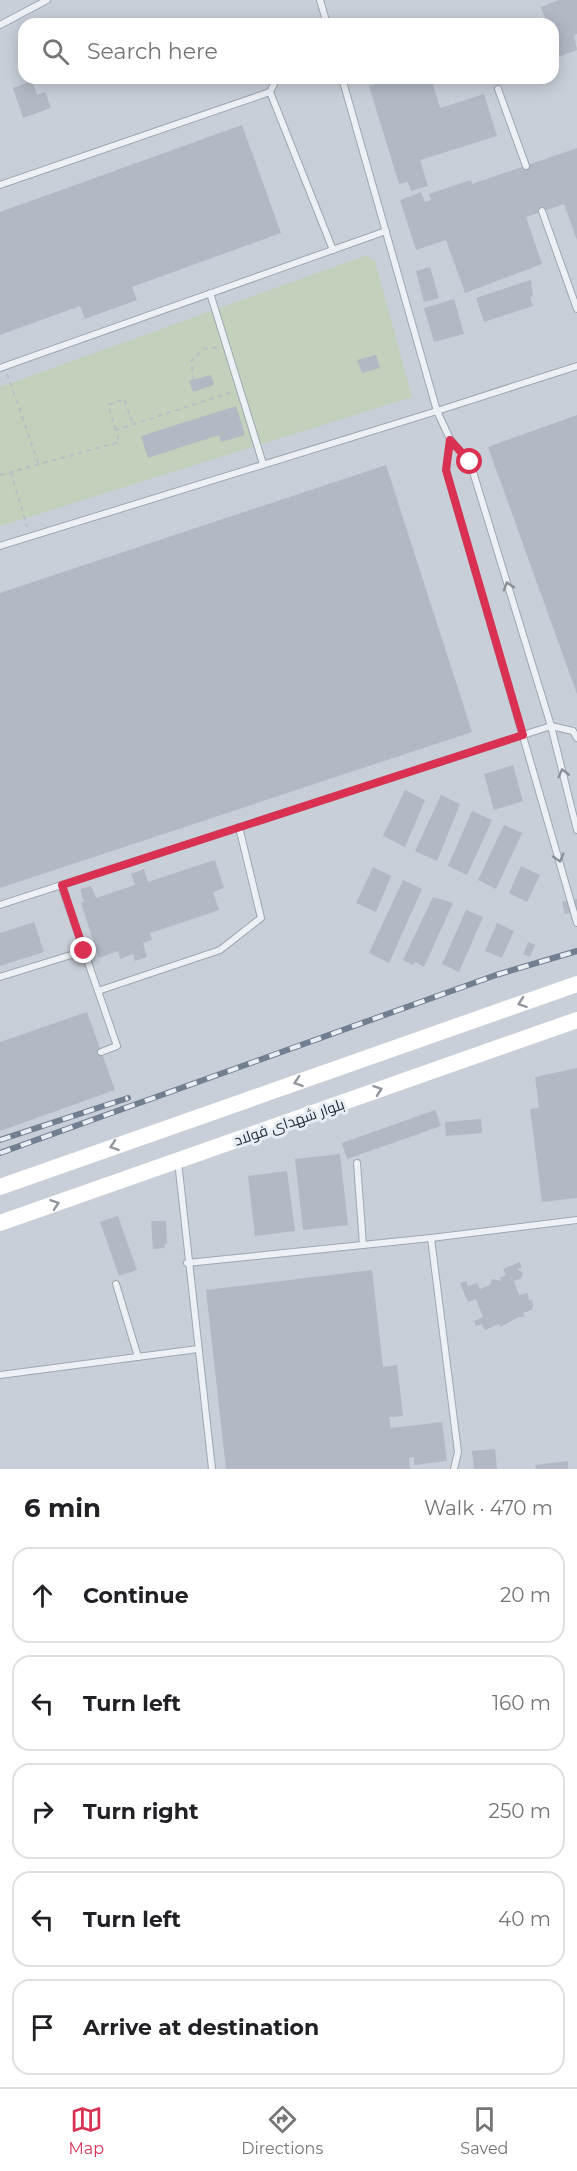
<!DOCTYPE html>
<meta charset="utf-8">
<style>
body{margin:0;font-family:Montserrat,Cairo,sans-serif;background:#f2f2f2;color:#202124}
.stop{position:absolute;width:18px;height:18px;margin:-14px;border:4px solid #da3152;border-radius:50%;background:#fff}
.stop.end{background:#da3152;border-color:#fff;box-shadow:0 2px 6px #0008}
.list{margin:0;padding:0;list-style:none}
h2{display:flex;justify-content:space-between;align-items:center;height:78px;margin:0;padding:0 24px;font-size:26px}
h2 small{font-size:20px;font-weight:400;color:#757577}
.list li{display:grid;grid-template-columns:39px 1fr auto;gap:18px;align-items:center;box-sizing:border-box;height:96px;margin:0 12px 12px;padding:0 12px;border:2px solid #e0e0e0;border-radius:18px}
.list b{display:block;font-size:22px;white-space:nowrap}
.list em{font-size:20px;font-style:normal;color:#757577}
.icon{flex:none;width:33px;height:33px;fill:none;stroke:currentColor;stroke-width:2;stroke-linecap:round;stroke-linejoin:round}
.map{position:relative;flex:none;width:577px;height:1469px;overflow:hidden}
.search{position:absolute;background:#fff;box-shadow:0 3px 15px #0003;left:18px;right:18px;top:18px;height:66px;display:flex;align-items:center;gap:15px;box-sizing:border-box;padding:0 21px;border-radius:18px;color:#757577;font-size:22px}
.sheet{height:618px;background:#fff}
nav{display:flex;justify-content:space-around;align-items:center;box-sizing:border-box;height:84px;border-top:2px solid #e0e0e0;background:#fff;font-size:16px;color:#757577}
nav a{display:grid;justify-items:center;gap:3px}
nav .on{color:#da3152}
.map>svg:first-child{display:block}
</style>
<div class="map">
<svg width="577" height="1469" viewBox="0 0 577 1469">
<rect width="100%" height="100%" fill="#dae0e7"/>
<path fill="#c8cfd9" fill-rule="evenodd" d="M0 0H577V1469H0ZM24 24H553V78H24Z"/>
<path fill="#c1d1bb" d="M367 255 375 261 412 397 0 526V387Z"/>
<g fill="#b1b9c4">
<path d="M559 0H577V34L574 35 577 50 558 57 553 42V24H547L541 7Z"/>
<path d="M395 78H431L440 108 484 94 497 136 420 160 428 186 411 191 408 182 399 184 369 86Z"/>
<path d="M32 81 37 95 45 92 51 108 23 118 13 88Z"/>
<path d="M242 125 281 233 132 287 137 300 85 319 80 306 0 335V212Z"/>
<path d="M577 148V240L564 204 526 217 542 264 465 293 446 240 416 250 400 200 421 192 425 202 431 200 429 194 471 180 472 184Z"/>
<path d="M430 267 439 298 424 302 416 271Z"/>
<path d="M531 280 533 296 530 297 533 306 484 322 476 298Z"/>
<path d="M454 299 464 334 434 342 424 308Z"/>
<path d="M376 355 380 368 362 373 357 360Z"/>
<path d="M211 375 214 385 193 392 189 381Z"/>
<path d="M236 406 245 435 221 442 219 435 148 458 141 436Z"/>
<path d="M577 415V694L488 447Z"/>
<path d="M386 465 472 732 0 888V593Z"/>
<path d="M513 765 523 801 494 810 484 774Z"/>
<path d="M405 790 425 800 405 847 383 836Z"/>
<path d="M441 795 460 804 437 861 415 851Z"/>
<path d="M472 811 492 820 467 875 448 866Z"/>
<path d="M504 825 522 833 496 889 478 880Z"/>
<path d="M215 860 224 888 213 892 219 910 150 933 152 940 143 943 147 957 135 961 133 954 120 959 118 951 99 958 81 903 84 902 80 889 91 886 96 898 135 885 131 874 144 869 148 882Z"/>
<path d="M521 866 540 875 527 902 509 893Z"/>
<path d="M373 867 391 876 376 912 356 903Z"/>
<path d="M403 880 422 889 389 963 369 953Z"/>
<path d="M433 897 453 903 424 967 415 962 413 965 403 960Z"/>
<path d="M577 899V911L565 914 562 902Z"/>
<path d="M466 910 483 917 459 972 442 964Z"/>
<path d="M34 922 44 952 0 966V933Z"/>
<path d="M497 923 514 931 502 958 485 951Z"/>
<path d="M528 942 535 945 530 957 523 954Z"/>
<path d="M87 1012 115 1090 0 1131V1042Z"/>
<path d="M577 1068V1198L542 1202 530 1109 539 1108 535 1077Z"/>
<path d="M435 1110 441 1126 347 1159 342 1143Z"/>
<path d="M481 1119 482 1133 446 1136 445 1122Z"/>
<path d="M340 1154 348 1225 303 1230 295 1159Z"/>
<path d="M287 1171 295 1231 255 1236 248 1176Z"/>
<path d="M118 1216 137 1270 119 1276 100 1222Z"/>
<path d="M151 1221H166L167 1244H164L165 1248 153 1249Z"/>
<path d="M520 1262 522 1268 517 1269 523 1273 522 1278 514 1281 519 1295 528 1293 529 1301 531 1299 533 1304 532 1310 523 1313 525 1317H519L500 1327 499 1324 485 1330 482 1324 476 1326 474 1321 483 1317 476 1299 468 1302 460 1283 466 1281 468 1286 477 1283 480 1289 490 1285 492 1279 501 1281 500 1278 506 1275 503 1269Z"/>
<path d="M372 1270 383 1367 397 1365 403 1416 389 1417 391 1428 442 1422 447 1461 414 1465V1457L409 1458 410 1469H226L206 1290Z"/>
<path d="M495 1449 497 1469H474L472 1451Z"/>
<path d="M568 1461V1469H536L535 1465Z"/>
</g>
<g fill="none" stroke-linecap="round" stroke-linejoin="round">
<defs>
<g id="lane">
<path d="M320 0 327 24"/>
<path d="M0 25 47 0"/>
<path d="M342 78 437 411 577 366"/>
<path d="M498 89 526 166"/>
<path d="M270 92 333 250"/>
<path d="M0 185 270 92 277 78"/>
<path d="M542 211 577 309"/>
<path d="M210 293 263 464"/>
<path d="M0 368 386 231"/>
<path d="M0 546 437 411 450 439"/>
<path d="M577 830 551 726 470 462 450 439 446 470 577 923"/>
<path d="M61 885 98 991 220 950 261 918 239 827"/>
<path d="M0 905 551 726 573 731 577 738"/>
<path d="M0 977 84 951"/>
<path d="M98 991 117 1046 101 1052"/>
<path d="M178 1161 212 1469"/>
<path d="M357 1163 363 1245"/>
<path d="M431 1238 458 1452 454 1469"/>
<path d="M187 1263 431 1238 577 1220"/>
<path d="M116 1284 138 1357"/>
<path d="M0 1375 198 1349"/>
</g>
</defs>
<use href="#lane" stroke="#9fa7b1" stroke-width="8"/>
<g stroke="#b8bec5" stroke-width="2" stroke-dasharray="4.5 4.5" stroke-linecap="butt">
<path d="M7 374 39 465"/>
<path d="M194 380 191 361 204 349 218 347"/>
<path d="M116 430 108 405 124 399 133 424"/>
<path d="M11 472 27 527"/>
<path d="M0 475 119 442 116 430 232 392"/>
</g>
<use href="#lane" stroke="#edf0f5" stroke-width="6"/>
<g stroke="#fff" stroke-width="16">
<path d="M0 1187 577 984"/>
<path d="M0 1223 577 1020"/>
</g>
<defs>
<g id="rail">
<path d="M0 1140 128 1098"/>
<path d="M0 1153 496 975 577 951"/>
</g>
</defs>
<use href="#rail" stroke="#727f91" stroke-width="6"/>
<use href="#rail" stroke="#e9eef4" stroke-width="4" stroke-dasharray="11" stroke-linecap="butt"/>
</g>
<defs><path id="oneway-chevron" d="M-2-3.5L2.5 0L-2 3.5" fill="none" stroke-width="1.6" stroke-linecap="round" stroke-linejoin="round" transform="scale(1.5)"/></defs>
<g stroke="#888f99">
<use href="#oneway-chevron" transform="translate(508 586) rotate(-107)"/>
<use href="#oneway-chevron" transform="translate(563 773) rotate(-104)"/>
<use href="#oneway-chevron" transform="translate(559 858) rotate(74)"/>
</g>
<g stroke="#91969e">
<use href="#oneway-chevron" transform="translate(522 1003) rotate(161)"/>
<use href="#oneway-chevron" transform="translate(298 1082) rotate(161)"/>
<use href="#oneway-chevron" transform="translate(378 1090) rotate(-19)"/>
<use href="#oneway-chevron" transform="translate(114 1146) rotate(161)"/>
<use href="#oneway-chevron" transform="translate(55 1204) rotate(-19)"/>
</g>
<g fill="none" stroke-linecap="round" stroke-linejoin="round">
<path stroke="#da3152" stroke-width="8" d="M84 951 62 885 523 735 446 470 450 440 470 462"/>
</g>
<g text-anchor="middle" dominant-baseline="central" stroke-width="6" stroke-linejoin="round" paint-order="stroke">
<g font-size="15" fill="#232e3d" stroke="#e9eef4">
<text transform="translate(289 1122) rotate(-19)">بلوار شهدای فولاد</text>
</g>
</g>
</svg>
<div class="stop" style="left:470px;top:462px"></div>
<div class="stop end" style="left:84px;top:951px"></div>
<div class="search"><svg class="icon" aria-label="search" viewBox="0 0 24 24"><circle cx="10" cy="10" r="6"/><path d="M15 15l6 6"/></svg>Search here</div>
</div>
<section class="sheet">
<h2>6 min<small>Walk · 470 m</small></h2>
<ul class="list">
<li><svg class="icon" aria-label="ahead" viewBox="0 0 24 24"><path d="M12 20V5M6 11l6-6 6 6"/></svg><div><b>Continue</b></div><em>20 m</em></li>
<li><svg class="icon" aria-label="left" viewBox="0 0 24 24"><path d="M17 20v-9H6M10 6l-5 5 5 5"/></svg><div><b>Turn left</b></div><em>160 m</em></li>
<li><svg class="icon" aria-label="right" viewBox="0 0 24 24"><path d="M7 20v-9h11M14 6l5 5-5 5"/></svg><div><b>Turn right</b></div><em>250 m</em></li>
<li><svg class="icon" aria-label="left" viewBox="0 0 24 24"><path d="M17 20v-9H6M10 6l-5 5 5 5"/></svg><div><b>Turn left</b></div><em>40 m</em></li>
<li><svg class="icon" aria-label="arrive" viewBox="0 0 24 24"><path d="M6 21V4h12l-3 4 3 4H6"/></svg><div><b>Arrive at destination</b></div></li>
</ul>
</section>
<nav>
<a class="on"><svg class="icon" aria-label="map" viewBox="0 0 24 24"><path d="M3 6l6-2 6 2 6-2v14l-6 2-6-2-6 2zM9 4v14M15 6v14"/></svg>Map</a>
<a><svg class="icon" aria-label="directions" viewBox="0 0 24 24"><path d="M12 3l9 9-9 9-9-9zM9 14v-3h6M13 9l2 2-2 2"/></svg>Directions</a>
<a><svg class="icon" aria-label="saved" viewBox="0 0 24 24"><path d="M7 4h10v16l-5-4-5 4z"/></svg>Saved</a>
</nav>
